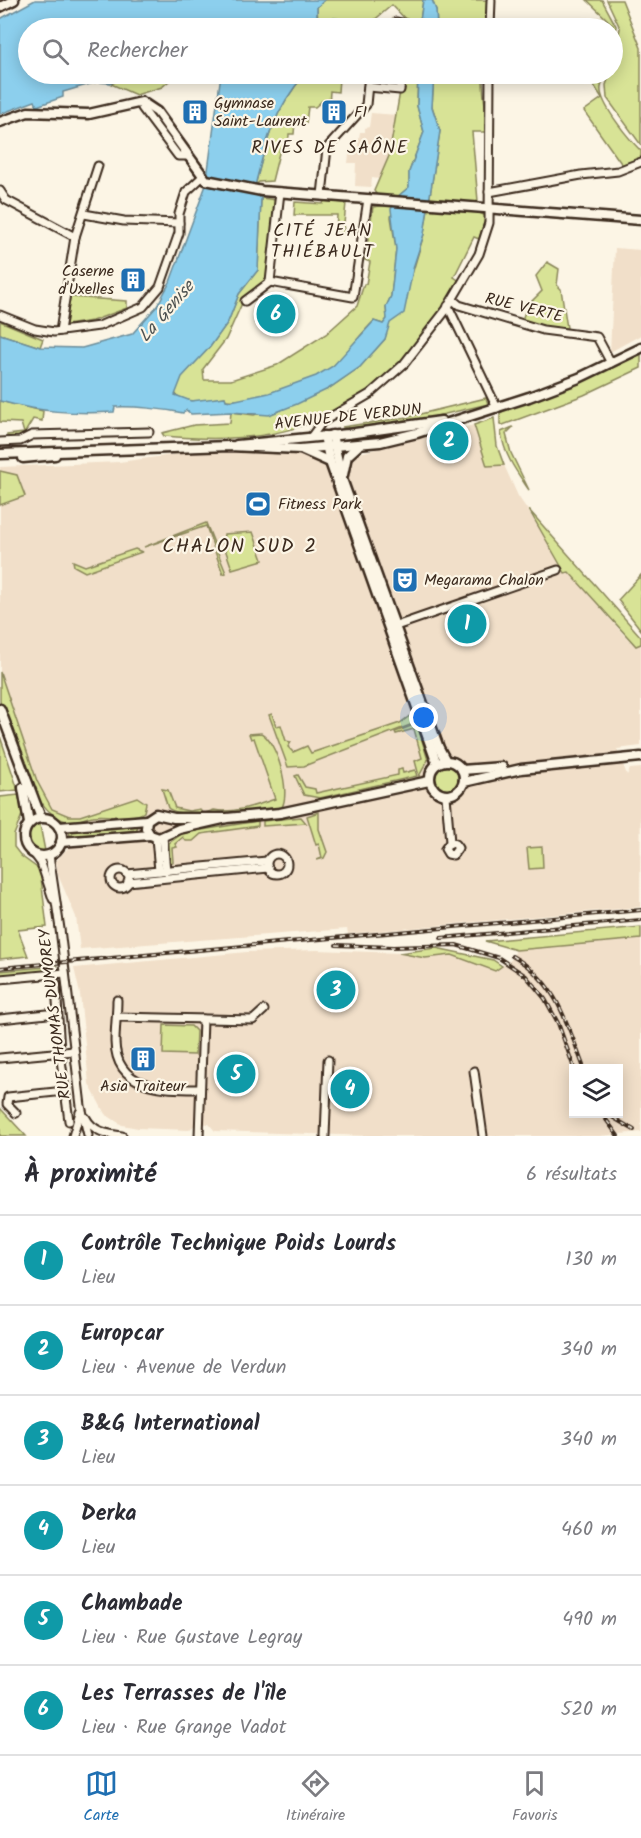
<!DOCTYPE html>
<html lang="fr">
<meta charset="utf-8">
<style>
body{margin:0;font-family:Kalam,sans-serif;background:#f7f7f7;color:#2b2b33}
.controls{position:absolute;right:18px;bottom:18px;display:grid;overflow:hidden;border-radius:0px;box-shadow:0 3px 15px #0003}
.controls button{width:54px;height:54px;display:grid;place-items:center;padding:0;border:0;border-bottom:2px solid #e1e1e2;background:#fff;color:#2b2b33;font:30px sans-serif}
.you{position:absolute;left:424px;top:718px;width:21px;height:21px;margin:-15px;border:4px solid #fff;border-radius:50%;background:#1a73e8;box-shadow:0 0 0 9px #1a73e833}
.badge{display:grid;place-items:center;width:39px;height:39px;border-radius:50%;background:#1f6fb2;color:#fff;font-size:20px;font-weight:700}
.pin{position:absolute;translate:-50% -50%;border:3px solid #fff;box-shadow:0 2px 6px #0006}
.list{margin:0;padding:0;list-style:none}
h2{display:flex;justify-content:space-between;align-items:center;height:78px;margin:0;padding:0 24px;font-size:26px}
h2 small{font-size:20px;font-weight:400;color:#7c7c81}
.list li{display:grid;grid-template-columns:39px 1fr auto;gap:18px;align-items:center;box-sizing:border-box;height:90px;padding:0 24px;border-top:2px solid #e1e1e2}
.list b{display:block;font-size:22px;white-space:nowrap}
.list p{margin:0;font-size:20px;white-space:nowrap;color:#7c7c81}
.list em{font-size:20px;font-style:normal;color:#7c7c81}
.icon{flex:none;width:33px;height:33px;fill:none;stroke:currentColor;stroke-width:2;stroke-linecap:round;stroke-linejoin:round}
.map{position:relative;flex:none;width:641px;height:1136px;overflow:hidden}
.search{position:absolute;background:#fff;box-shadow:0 3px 15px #0003;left:18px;right:18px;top:18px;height:66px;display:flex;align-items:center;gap:15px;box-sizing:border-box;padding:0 21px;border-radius:33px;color:#7c7c81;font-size:22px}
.sheet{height:618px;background:#fff}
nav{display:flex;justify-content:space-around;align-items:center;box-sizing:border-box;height:84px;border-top:2px solid #e1e1e2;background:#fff;font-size:16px;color:#7c7c81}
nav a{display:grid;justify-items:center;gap:3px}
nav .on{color:#1f6fb2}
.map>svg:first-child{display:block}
</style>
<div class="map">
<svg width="641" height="1136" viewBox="0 0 641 1136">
<rect width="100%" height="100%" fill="#fcf5e5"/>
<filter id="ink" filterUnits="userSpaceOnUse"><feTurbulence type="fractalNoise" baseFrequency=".0167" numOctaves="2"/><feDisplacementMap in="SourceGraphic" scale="12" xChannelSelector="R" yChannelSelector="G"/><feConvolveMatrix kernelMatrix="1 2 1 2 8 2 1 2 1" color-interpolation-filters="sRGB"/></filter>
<g filter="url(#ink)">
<g fill="#f1dfc9" fill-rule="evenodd">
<path d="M371 113 397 115 389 156 379 179 372 178 371 187 355 186 356 163H348L349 155H352V151H357L360 132H365V128L369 127Z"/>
<path d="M615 248 641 250V335L610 352Z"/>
<path d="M474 425 487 466 504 465 518 496 569 571 624 635 636 646 641 644V746L617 749 627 775 630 769 641 768 640 907 348 934 347 929 80 949 76 917 58 875 56 861 68 848 67 821 45 808 12 725 0 685V467L119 462 210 450 311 456 323 462Z"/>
<path d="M641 939V1132L599 1136H372L215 1131 209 1124 197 1123 189 1130 138 1128 122 1125 105 1114 89 1084 80 994 74 968 247 952 317 950 399 953 425 958 452 955 495 970 511 960 516 950ZM574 1068H618V1114H574Z"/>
</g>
<g fill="#d8e396" stroke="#8a865a" stroke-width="1.5">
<path d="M325 0H423L419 28H410V24L392 5 365 28H351L349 20 318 23 317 7Z"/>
<path d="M432 0H490L489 28H437L436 10Z"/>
<path d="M587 0H602L616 26 613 50 611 28 613 25Z"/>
<path d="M607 0H622L641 48V145L607 98 606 85 610 74H612L620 28Z"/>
<path d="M129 74H177L162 87 136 95 111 84Z"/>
<path d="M305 74H350L349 79 339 78 338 92 330 91 329 106 322 101 315 107H308L306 123 295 122 294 134H289L288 151 280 149 272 181 259 182 255 186C266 141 274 110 305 74Z"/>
<path d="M403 74H418L417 106 424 132 409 172V187L396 198 377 195 374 191 389 156Z"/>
<path d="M434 74H488V79L483 80C483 100 487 113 488 132H472L478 201 473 203V210L486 216 479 239 474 237 454 277 461 282C442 309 424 340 400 363 328 433 261 445 164 436L162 433 194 425 230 423 231 412 254 415 328 389 360 367 385 339 387 328 408 288 424 234 440 131 432 106Z"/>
<path d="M587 74H605C603 79 600 86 601 92 604 109 629 139 641 151V159L623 166 584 111 602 98Z"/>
<path d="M261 198 276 200 268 280 243 301 226 339 203 369 204 380H231L277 365 326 334 357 306 364 284H366L370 262 365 260 373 207 394 204 391 217 396 249 391 296 386 307 387 319 383 324 374 321C359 335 348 353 333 366 311 384 253 403 226 400L225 397C210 399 183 407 174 392L181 377 210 347 228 322 239 294 258 270Z"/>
<path d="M324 201 346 203 343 234 336 232 337 215H294L295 202 323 204Z"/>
<path d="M547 262 559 269 557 285 561 289 567 328 547 327 522 320 527 306 542 291 536 276Z"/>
<path d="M70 297 127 301V308L92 321 66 325Z"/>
<path d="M0 321 43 339 40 347 0 334Z"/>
<path d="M641 354V368L584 395 503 425 500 424V414L503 411 592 376Z"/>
<path d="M486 398 488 404 424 419 353 428 342 427 408 417Z"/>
<path d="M0 401 43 411 42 421 33 419 24 434 28 437 7 440V435L24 433 21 423 0 422Z"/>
<path d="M494 418 497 446 504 465 487 466 474 425Z"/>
<path d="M513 427 506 434 511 453 529 490C516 471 504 455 501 432Z"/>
<path d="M0 471 17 475 25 496 0 505Z"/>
<path d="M529 510 641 637V644L636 646 569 572 565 573Z"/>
<path d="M206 523 226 573 223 574 206 526 144 547Z"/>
<path d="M253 532 263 560 232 569 223 543 224 534Z"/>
<path d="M135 549 142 552 85 572 74 566 73 561 85 566Z"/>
<path d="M641 575V630L618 600Z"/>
<path d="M0 672 37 781 52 809 69 816H80L137 797 146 803 144 812C132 820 108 814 93 816 83 817 77 824 66 821 58 819 47 811 43 804L39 805 0 702Z"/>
<path d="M272 714 276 726 281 725 286 741 291 742 288 747 293 752 307 746 311 753 400 723 411 715 418 722 304 766 288 767 269 715Z"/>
<path d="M417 724 428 760 419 776 415 761 422 758 414 729 396 734 395 732Z"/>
<path d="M261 733C277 741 291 792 282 807 263 813 182 820 168 808L162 789 168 790 175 808 189 811 200 809 202 814 214 810C231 814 255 806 275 799L254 738 251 739 249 734Z"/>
<path d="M0 736 18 790 0 792Z"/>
<circle cx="446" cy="778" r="12"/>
<path d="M402 769 403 773 415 770 417 776 320 798 304 795 295 776 298 775 305 787 315 789 316 793 398 775V770Z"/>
<path d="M19 795 22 815 14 835V847L21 856 40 870 47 927 18 930 28 956 0 959V797Z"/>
<path d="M319 812V829L327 852 324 858 317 860 322 858 319 844 316 845 307 816Z"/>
<path d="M301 817 306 823 263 826V821Z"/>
<path d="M39 820 45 851C34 853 28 845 25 835L32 823Z"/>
<path d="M258 821V826L201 834 193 841H186L183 837 175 844 177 847 172 848 173 862 168 863 169 843 183 833Z"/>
<path d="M137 823 138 833 70 839 69 829Z"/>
<path d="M542 847 543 868 529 869 527 848Z"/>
<path d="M641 927V939L516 950 485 941Z"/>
<path d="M436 948 493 960 502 966 495 971 452 955 425 958 399 953Z"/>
<path d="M58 966 47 971 0 975V971Z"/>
<path d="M164 1025 191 1026 196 1031 195 1055 163 1054Z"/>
<path d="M0 1108 26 1136H0Z"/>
</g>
<g fill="#8ccfed" stroke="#6c8d9a" stroke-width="1.5">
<path d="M35 0H325L317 7V22L333 18 349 20 351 28H28V74H129L111 83 97 82 63 92V97L37 106 35 101 0 114V19Z"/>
<path d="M423 0H432L436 10 437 28H419Z"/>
<path d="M221 74H305C274 110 266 141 255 186V194L261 198 258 270 239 294 228 322 210 347 182 377 175 395 191 401 225 397 226 400 231 401 269 393 316 376 333 366 374 321 383 324 387 319 386 307 391 296 396 249 391 209 396 198 409 187V172L424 132 417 106 418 74H434L432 107 440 131 424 234 414 265 404 313 390 323 385 339 360 367 328 389 297 404 269 415 231 412 191 414 186 410 183 413C163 409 134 406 115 407L114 412C74 414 39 412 0 401V334L40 347 82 348 132 334 157 306 170 282 206 185Z"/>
</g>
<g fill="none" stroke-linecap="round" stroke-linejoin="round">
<defs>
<g id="minor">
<path d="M396 22 406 24 408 28"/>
<path d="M490 28 491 0"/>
<path d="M368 87 400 90 402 74"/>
<path d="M142 102V108L178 156H187"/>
<path d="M0 191 6 200 75 237"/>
<path d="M489 192 581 175 618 171 641 162"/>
<path d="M322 195 327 148 366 105 369 74"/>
<path d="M84 214 124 221 179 223"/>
<path d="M270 282 353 297 368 199"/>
<path d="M453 300 459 305 543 330 597 337 611 363"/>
<path d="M245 301 270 282 280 192"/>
<path d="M448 306 497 408"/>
<path d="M0 315 35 329 54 332 99 326 143 307 160 287 179 233V214L186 192 201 178"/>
<path d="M60 331 75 237 98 166"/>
<path d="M311 437 322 422 370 394 404 364 446 310 479 254 489 223 490 74"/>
<path d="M0 442 20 441 32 435 149 432"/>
<path d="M396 626 558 570"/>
<path d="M446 796 450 842 445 849 448 854 453 855 458 848 455 844 450 842"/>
<path d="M163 837 166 871"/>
<path d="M156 838 159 871"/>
<circle cx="277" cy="864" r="10"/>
<path d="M35 855 41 863 53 899"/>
<path d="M49 855 60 929 81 1106 88 1135"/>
<circle cx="120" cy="879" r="9"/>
<path d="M127 874 267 861"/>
<path d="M128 882 268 868"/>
<path d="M0 979 65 973"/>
<path d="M56 983 60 1052 69 1121"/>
<path d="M117 1000C117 1014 115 1028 115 1042 116 1090 165 1089 200 1089"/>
<path d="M117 1017 253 1020 264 1010"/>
<path d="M0 1019 57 1013"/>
<path d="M0 1058 74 1051"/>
<path d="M474 1071 483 1136"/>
<path d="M16 1113 7 1104 8 1097 65 1091"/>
<path d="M86 1118C93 1132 108 1134 122 1136"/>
<path d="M73 1136 80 1112"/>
<path d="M199 1136 203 1019"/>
<path d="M325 1136 328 1060"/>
</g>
<g id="major">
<path d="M0 7 14 0"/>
<path d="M0 122 28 112 89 114 142 102 157 112 206 180 262 191 641 220"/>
<path d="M332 435 342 479 439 748 446 761"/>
<path d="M324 436 330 462 437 764"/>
<path d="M237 445 348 434 441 421"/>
<path d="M303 450 330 462"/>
<path d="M0 454 229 446 300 449 380 442 417 433 529 397 579 378 641 348"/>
<path d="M23 458 55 455"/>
<path d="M343 475 347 456 358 446"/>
<path d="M0 709 41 818"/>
<circle cx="447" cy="778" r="17"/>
<path d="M462 770 502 767"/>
<path d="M464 782 521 769 641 757"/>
<path d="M23 788 29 823"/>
<circle cx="43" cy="837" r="19"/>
<path d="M227 818 179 829 159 838 150 835 146 828 147 820 156 814 174 818H227L280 813 429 781"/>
<path d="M59 827 147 820"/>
<path d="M61 842 150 835"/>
</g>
</defs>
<use href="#minor" stroke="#3b2a1e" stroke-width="11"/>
<use href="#major" stroke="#3b2a1e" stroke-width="13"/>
<use href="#minor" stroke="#fcf5e5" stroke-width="7"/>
<use href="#major" stroke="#fcf5e5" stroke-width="8"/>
<defs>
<g id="rail">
<path d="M441 938 641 920"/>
<path d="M336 945 393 947 456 945 499 958 526 976 545 999 558 1023 574 1068"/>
<path d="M512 956C557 981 567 1024 584 1068"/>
<path d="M0 968 641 910"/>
<path d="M602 1114 618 1136"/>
<path d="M607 1114 634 1130"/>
</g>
</defs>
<use href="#rail" stroke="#3b2a1e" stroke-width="4"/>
<use href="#rail" stroke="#fcf5e5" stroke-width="1.5" stroke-dasharray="4.5" stroke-linecap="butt"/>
</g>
</g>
<defs>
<symbol id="building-square" viewBox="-11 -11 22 22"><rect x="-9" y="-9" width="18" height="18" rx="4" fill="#1f6fb2" stroke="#fcf5e5"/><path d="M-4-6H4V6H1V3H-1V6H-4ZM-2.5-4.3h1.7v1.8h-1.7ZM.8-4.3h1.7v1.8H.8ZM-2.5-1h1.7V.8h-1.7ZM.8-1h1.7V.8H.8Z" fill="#fff"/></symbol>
<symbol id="stadium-square" viewBox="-11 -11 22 22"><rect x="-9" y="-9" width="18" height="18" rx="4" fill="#1f6fb2" stroke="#fcf5e5"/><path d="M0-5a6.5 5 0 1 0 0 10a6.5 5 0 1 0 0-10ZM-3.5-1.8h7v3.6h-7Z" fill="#fff"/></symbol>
<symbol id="theatre-square" viewBox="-11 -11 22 22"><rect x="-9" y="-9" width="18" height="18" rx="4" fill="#1f6fb2" stroke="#fcf5e5"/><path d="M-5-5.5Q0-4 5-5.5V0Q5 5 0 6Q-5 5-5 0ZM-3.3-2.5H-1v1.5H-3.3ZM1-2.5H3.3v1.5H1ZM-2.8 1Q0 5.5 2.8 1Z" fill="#fff"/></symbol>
</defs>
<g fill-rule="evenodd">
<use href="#building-square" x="180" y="97" width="30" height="30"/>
<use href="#building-square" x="319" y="97" width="30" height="30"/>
<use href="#building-square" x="118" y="265" width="30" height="30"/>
<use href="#stadium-square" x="243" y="489" width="30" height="30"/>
<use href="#theatre-square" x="390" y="565" width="30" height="30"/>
<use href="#building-square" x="128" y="1044" width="30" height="30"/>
</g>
<g text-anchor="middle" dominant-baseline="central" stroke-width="4.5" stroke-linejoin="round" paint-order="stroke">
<g font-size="16" fill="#3b2a1e" stroke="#fcf5e5" text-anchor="start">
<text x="214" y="103">Gymnase<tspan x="214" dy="18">Saint-Laurent</tspan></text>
<text x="354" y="112">F1</text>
<text x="114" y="271" text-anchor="end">Caserne<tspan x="114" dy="18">d'Uxelles</tspan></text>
<text x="278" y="504">Fitness Park</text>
<text x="424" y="580">Megarama Chalon</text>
<text x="143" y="1086" text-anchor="middle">Asia Traiteur</text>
</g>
<g font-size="16" fill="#3b2a1e" stroke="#fcf5e5">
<text transform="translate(524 308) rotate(14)">RUE VERTE</text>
<text transform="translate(348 417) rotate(-6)">AVENUE DE VERDUN</text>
<text transform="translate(55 1014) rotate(-97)">RUE THOMAS DUMOREY</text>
</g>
<g font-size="18" letter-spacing="1.5" fill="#3b2a1e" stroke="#fcf5e5">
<text x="330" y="148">RIVES DE SAÔNE</text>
<text x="323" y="231">CITÉ JEAN<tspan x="323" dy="21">THIÉBAULT</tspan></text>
</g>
<g font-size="18" font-style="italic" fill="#4f5352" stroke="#fcf5e5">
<text transform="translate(167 312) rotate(-49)">La Genise</text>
</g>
<g font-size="20" letter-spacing="1.5" fill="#3b2a1e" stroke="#fcf5e5">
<text x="240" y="547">CHALON SUD 2</text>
</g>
</g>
</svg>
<div class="controls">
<button><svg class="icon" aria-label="layers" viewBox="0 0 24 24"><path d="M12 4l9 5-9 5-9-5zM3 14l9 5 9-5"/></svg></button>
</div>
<div class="you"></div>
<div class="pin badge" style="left:467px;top:624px;background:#0f9aa8">1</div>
<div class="pin badge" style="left:449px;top:441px;background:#0f9aa8">2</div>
<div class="pin badge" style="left:336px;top:990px;background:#0f9aa8">3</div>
<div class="pin badge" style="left:350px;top:1089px;background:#0f9aa8">4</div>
<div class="pin badge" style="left:236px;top:1074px;background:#0f9aa8">5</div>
<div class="pin badge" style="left:276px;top:314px;background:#0f9aa8">6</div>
<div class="search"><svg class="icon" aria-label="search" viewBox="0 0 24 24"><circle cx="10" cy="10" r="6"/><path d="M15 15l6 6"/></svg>Rechercher</div>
</div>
<section class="sheet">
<h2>À proximité<small>6 résultats</small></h2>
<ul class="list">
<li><span class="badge" style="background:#0f9aa8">1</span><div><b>Contrôle Technique Poids Lourds</b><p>Lieu</p></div><em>130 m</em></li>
<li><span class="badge" style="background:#0f9aa8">2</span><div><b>Europcar</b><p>Lieu · Avenue de Verdun</p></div><em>340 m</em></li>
<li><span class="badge" style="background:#0f9aa8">3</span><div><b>B&amp;G International</b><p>Lieu</p></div><em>340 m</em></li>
<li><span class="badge" style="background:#0f9aa8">4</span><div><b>Derka</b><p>Lieu</p></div><em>460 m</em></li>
<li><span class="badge" style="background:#0f9aa8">5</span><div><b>Chambade</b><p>Lieu · Rue Gustave Legray</p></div><em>490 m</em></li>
<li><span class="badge" style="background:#0f9aa8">6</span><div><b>Les Terrasses de l'île</b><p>Lieu · Rue Grange Vadot</p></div><em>520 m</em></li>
</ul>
</section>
<nav>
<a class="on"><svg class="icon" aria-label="map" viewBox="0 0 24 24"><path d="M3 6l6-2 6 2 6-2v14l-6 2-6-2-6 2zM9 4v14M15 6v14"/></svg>Carte</a>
<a><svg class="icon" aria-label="directions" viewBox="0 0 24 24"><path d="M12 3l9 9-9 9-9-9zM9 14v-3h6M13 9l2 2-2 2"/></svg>Itinéraire</a>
<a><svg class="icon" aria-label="saved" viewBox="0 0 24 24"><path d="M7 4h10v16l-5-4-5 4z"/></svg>Favoris</a>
</nav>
